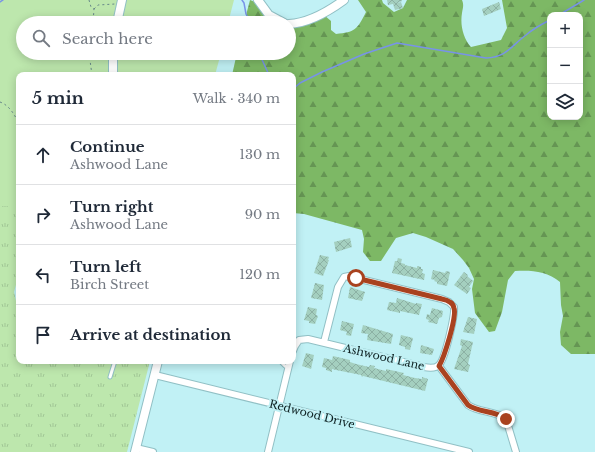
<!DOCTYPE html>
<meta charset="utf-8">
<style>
body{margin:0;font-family:"Libre Baskerville",serif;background:#f6f6f7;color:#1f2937}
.controls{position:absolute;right:12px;top:12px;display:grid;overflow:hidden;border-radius:8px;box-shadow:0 2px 10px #0003}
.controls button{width:36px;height:36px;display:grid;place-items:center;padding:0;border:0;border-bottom:1px solid #e0e1e3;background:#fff;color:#1f2937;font:20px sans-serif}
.stop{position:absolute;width:12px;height:12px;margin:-9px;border:3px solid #a9421f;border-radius:50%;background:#fff}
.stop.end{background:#a9421f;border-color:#fff;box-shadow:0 1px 4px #0008}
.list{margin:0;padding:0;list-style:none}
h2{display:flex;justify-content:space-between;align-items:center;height:52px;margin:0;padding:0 16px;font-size:17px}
h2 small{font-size:13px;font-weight:400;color:#747a83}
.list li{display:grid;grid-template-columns:26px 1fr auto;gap:12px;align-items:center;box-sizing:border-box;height:60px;padding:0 16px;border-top:1px solid #e0e1e3}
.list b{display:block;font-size:15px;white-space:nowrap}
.list p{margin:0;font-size:13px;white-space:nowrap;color:#747a83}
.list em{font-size:13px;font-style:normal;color:#747a83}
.icon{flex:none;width:22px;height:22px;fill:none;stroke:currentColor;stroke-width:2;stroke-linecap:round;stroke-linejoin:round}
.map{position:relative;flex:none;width:595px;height:452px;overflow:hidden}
.search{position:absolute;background:#fff;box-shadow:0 2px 10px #0003;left:16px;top:16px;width:280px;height:44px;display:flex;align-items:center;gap:10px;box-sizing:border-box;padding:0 14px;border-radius:22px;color:#747a83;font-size:15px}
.panel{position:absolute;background:#fff;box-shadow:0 2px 10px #0003;left:16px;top:72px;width:280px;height:292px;border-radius:8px}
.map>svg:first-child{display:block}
</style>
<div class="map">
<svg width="595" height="452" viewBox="0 0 595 452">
<defs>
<pattern id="grass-tufts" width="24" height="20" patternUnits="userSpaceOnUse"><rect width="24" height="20" fill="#bde7ad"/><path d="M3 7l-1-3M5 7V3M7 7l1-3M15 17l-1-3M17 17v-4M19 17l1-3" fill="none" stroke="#a1c695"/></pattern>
<pattern id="forest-firs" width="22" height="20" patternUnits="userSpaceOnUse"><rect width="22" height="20" fill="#7db865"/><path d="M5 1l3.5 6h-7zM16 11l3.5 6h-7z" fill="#659553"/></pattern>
<pattern id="building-cross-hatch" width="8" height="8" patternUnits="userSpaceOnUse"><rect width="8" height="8" fill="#a4cfbf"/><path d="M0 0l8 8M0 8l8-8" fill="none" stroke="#8cb1a4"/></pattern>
</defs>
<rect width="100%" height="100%" fill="#c1f1f5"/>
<path fill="url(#grass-tufts)" d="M0 206H19V274L14 292 16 301 19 305V361H150L127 452H0Z"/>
<g fill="url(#forest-firs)" fill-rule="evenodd">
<path d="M250 0 255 2 262 12 274 23H244Z"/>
<path d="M358 0H382L383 3 394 12 403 8 407 0H462C464 5 463 7 462 13 460 25 463 38 471 47L501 40 507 28 502 0H595V354H571L561 345 560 332 563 316 561 305 560 282C547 271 531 270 515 271L508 280 502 312 495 331 489 332 475 313 472 289 474 279 469 268 463 260 453 249 426 237 413 233 396 238 381 261H370L363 252 364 239 362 230 304 214 293 213V75H232L237 53H289V27L324 15 331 21V30L336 34C355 32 357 30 366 12ZM550 15H580V117H550Z"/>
</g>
<path fill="#bde7ad" d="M0 0H234L228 23H23V53H221L215 75H19V206H0Z"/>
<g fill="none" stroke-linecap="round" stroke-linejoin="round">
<g stroke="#7893e8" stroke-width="1.5">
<path d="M242 0 244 3 246 14 251 23"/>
<path d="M0 2 3 0"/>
<path d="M559 15 584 0"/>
<path d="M259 53 269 75"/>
<path d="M293 89 300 83 322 72 364 54 397 43 486 58C507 57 511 46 526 35 533 29 542 24 550 20"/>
</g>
</g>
<g fill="url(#building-cross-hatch)">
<path d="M387 0H402V1L397 3 401 2 403 8 395 10 393 4 388 5Z"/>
<path d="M499 2 501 9 484 16 482 9Z"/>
<path d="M350 238 352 247 336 252 334 242Z"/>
<path d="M320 255 329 257 328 260H329L323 276 314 273Z"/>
<path d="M398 258 402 259 401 263 405 264V265L417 268V266L421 267V269H423L422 273 425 274 424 280 392 273 395 261H397Z"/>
<path d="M433 270 445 273 446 271 450 272 447 286 437 284V282L434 281 435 280 431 279Z"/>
<path d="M464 272 468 275 467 276 473 281 469 287 471 288 467 294 454 285Z"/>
<path d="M315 283 324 285 322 300 311 298Z"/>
<path d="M350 287 365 292 362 301 348 298Z"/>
<path d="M397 298 416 304V303L422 304 419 315 400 311V313L387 310 389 302 396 303Z"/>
<path d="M308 307 317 309 316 315 318 316 315 324 309 323V321L304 320Z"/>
<path d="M432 308 443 311 442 317 439 318 437 324 428 322 429 320 426 319 427 314 430 315Z"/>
<path d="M468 317 477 319 474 334 463 332Z"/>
<path d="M342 321 354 324 351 336 346 335 347 332 340 330Z"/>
<path d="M363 325 393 334 391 344 367 340 368 334 361 333Z"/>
<path d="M401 335 413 338 410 350 405 349V347L399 345Z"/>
<path d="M461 339 473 342 468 364 470 365 468 372 454 369 462 346 460 345Z"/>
<path d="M421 345 434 349 432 355 420 353Z"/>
<path d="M306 353 314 355 311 369 302 366Z"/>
<path d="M333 356 350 360V362L356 364 369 367 370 365 375 366 374 368 386 371V369L404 373 403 375 415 378 422 379V377L428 379 425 391 363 376 362 377 361 375 336 370 332 369V372L326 370V368L322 367 324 358 332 360Z"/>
</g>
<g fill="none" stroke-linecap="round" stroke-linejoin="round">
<defs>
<g id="lane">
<path d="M280 361 285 366 288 367"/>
<path d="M110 377 115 361"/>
</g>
<g id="street">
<path d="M293 351 295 346 299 340 308 339 424 367C429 368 435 369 439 365 445 359 455 316 454 307L449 302 442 299 356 278 349 276 344 277 338 287 324 342"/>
<path d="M439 366 468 405C479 413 495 410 506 419L516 452"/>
<path d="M155 375 469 452"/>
<path d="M136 448 153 452"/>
<path d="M268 452 290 361"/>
</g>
<g id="secondary">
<path d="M258 0 269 15 284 23"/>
<path d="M117 23 122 0"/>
<path d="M289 24C308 23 329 11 344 0"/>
<path d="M113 75V53"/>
<path d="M135 452 158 361"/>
</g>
</defs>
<use href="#lane" stroke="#91c0c5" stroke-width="5"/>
<use href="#street" stroke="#91c0c5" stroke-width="8"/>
<use href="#secondary" stroke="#91c0c5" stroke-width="10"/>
<g stroke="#658688" stroke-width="1" stroke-dasharray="2 3" stroke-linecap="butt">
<path d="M89 0 91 7 94 9 93 23"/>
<path d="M94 9 98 5 115 4"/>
<path d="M89 53 92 75"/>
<path d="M0 102C9 105 15 115 19 124"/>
</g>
<use href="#lane" stroke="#fff" stroke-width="3"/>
<use href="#street" stroke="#fff" stroke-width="6"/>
<use href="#secondary" stroke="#fff" stroke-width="8"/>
</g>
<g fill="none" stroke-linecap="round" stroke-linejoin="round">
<path stroke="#a9421f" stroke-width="5" d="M356 278 442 299C447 300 453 302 454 308 457 317 444 358 439 366L468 405C479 413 495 410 506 419"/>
</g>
<g text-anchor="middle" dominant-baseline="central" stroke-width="4" stroke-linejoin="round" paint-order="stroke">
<g font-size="11" fill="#0d2021" stroke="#c1f1f5">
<text transform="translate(384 357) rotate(13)">Ashwood Lane</text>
<text transform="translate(312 414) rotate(14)">Redwood Drive</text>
</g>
</g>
</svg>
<div class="controls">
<button>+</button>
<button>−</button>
<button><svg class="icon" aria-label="layers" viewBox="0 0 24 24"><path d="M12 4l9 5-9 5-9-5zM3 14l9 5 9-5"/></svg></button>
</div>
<div class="stop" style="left:356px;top:278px"></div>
<div class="stop end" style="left:506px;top:419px"></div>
<div class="search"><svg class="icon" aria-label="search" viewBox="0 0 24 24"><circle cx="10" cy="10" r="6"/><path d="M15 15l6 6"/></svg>Search here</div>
<section class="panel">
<h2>5 min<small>Walk · 340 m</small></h2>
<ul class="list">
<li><svg class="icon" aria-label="ahead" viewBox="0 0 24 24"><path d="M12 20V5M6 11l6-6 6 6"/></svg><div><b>Continue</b><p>Ashwood Lane</p></div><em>130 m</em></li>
<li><svg class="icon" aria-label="right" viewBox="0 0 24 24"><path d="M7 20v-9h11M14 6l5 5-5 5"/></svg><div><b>Turn right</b><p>Ashwood Lane</p></div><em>90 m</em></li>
<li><svg class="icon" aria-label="left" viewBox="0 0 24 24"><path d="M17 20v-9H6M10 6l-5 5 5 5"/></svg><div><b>Turn left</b><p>Birch Street</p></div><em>120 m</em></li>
<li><svg class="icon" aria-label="arrive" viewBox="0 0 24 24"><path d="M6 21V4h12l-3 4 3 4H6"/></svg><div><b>Arrive at destination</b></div></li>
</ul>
</section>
</div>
